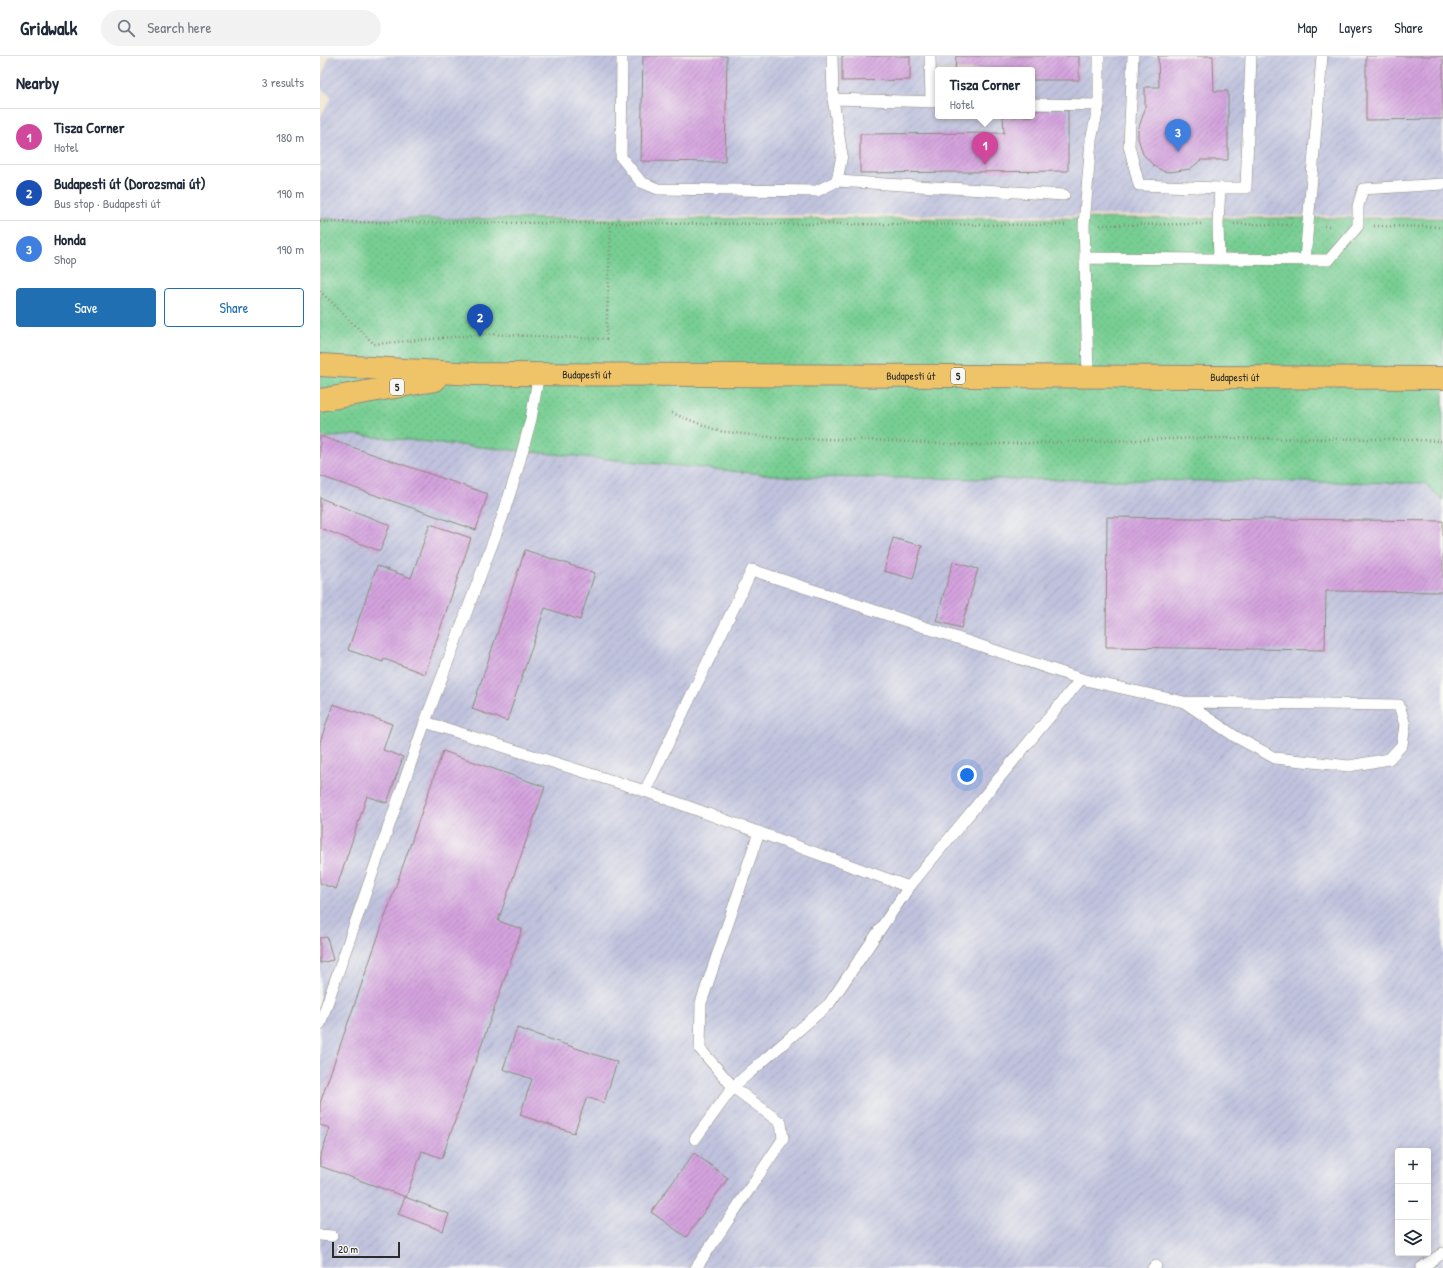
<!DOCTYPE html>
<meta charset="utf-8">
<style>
body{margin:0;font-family:"Patrick Hand",sans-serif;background:#f2f2f3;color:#1f2937}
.controls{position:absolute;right:12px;bottom:12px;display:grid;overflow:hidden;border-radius:4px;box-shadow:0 2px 10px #0003}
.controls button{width:36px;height:36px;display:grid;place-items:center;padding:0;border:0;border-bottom:1px solid #e0e1e3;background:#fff;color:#1f2937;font:20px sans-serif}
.scale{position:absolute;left:12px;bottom:10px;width:68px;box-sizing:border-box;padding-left:4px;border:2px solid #2b2b2b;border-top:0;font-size:11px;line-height:14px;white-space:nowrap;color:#2b2b2b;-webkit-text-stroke:3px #f6f6f2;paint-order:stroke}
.you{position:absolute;left:647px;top:719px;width:14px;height:14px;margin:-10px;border:3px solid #fff;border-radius:50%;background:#1a73e8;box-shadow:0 0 0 6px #1a73e833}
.badge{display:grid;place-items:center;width:26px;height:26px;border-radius:50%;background:#1f6fb2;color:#fff;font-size:13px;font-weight:700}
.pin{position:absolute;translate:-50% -33px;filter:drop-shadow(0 1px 2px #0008)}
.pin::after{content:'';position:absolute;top:21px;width:14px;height:12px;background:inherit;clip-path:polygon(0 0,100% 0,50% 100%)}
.popup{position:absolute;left:615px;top:11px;width:100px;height:52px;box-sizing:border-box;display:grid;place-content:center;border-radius:4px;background:#fff;filter:drop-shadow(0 1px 3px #0005);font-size:13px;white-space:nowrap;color:#747a83}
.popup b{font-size:15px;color:#1f2937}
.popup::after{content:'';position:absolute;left:50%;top:100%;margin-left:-8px;border:8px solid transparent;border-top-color:#fff}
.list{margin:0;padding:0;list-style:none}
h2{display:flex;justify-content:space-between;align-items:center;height:52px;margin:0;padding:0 16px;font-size:17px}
h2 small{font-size:13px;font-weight:400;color:#747a83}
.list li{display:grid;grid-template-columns:26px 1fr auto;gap:12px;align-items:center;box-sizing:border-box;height:56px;padding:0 16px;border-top:1px solid #e0e1e3}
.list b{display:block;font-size:15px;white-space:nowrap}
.list p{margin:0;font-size:13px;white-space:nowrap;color:#747a83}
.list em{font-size:13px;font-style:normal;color:#747a83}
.actions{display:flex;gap:8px;padding:12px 16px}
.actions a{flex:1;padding:9px 0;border:1px solid #1f6fb2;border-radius:4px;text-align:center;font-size:14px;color:#1f6fb2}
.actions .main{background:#1f6fb2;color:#fff}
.icon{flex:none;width:22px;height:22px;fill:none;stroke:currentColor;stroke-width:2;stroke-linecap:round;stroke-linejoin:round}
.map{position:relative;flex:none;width:1123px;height:1212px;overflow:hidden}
header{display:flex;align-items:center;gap:24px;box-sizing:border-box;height:56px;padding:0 20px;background:#fff;border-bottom:1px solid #e0e1e3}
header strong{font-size:19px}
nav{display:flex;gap:22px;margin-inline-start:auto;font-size:14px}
.search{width:280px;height:36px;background:#f2f2f3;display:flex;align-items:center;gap:10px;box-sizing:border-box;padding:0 14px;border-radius:22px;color:#747a83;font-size:15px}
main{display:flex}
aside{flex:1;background:#fff}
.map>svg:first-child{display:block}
</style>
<header>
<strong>Gridwalk</strong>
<div class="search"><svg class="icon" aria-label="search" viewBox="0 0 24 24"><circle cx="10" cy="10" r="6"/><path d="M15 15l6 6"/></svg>Search here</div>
<nav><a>Map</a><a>Layers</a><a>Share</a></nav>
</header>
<main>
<aside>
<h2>Nearby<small>3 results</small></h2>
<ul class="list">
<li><span class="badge" style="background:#d1479c">1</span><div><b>Tisza Corner</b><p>Hotel</p></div><em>180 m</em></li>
<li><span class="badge" style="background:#1a4fb4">2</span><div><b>Budapesti út (Dorozsmai út)</b><p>Bus stop · Budapesti út</p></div><em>190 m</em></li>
<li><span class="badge" style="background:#3f7fe0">3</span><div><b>Honda</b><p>Shop</p></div><em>190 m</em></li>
</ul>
<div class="actions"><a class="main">Save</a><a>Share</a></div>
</aside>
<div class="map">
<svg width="1123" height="1212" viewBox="0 0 1123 1212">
<defs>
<pattern id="industrial-furrows" width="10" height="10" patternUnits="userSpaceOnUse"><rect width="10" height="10" fill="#c0c2dd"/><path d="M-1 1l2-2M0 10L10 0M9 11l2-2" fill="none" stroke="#a5a7be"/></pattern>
<pattern id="grass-dots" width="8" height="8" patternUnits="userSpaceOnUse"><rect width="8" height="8" fill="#77ce93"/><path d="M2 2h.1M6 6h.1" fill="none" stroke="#67b17f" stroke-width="1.8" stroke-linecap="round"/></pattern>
<pattern id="building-hatch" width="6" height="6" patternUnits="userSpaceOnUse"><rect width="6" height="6" fill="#d4a3de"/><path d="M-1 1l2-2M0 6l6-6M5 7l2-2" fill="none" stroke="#ac85b4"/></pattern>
</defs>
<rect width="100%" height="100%" fill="#f6f6f2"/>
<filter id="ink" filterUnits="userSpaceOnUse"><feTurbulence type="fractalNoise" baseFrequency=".025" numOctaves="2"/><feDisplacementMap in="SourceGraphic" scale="8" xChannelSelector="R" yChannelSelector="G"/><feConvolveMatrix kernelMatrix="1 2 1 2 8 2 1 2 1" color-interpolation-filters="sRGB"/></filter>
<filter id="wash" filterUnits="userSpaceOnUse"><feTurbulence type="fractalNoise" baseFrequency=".012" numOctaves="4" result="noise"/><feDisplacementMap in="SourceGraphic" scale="16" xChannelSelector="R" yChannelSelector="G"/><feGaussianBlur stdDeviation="0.9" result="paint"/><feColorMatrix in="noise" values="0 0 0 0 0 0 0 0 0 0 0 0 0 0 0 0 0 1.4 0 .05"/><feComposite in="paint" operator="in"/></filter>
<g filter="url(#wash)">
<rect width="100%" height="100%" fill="#f1e5cc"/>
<g fill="url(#industrial-furrows)" fill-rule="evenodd">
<path d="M9 0H1123V160L551 159 0 163V62L12 41 0 32V25ZM618 14H712V60H618Z"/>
<path d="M35 379 474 421 1104 427 1123 444V1212H0V382ZM1078 1095H1108V1197H1078Z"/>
</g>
<path fill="url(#grass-dots)" stroke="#517c5f" d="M1123 162V444L1104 427 474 421 35 379 0 382V163Z"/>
<g id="blocks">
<g fill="url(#building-hatch)">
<path d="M323 0H407L405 106 321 105Z"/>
<path d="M522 0H590V24L522 25Z"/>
<path d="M636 0H759V24H712V14H635Z"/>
<path d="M838 0H893L894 35H908V104H881L870 113 850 116 843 115 834 110 823 98 818 82V74L825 53V31H839Z"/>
<path d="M1046 0H1123V63L1046 64Z"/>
<path d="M712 54H748V115L540 117V78L684 77 683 60H712Z"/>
<path d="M0 380 168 438 156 474 0 420Z"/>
<path d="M0 442 70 469 60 495 0 472Z"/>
<path d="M787 461 1123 465V536L1006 535 1005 594 786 591Z"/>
<path d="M110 468 151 482 105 618 64 603 63 606 28 594 57 510 91 522Z"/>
<path d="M573 482 602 490 593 523 564 515Z"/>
<path d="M205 494 275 517 260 564 225 552 187 665 152 653Z"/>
<path d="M633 506 658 513 641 572 616 565Z"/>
<path d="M13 648 72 668 63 694 83 701 67 747 47 740 16 833 0 827V686Z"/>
<path d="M123 695 225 731 178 865 202 873 122 1102 102 1095 86 1141 0 1110V1101L10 1072 0 1069V1047Z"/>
<path d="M7 881 13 904 0 907V882Z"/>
<path d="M197 972 297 1006 284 1047 267 1041 254 1077 200 1059 212 1023 183 1013Z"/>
<path d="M374 1097 408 1122 366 1181 331 1156Z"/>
<path d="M85 1141 129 1158 123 1175 78 1158Z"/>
</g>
</g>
</g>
<g filter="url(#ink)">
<use href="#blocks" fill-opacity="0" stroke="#8e887c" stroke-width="1"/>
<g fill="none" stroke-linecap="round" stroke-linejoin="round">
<defs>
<g id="service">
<path d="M302 0 301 101 321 126 338 133 497 135 517 125 522 99 513 43"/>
<path d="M512 0 513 43 618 46"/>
<path d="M610 0 611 45"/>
<path d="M779 0V49"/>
<path d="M813 0 809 90 819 129 900 132"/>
<path d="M712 48 779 49 771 84 764 169 765 202"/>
<path d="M517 125 744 139"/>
<path d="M899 203 898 168 900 132H926L931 0"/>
<path d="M985 204 1002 0"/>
<path d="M768 321 765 202 1009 204 1038 170V150L1043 133 1123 128"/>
<path d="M105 666 325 735 432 514 761 623 864 646 1079 649 1085 669 1082 689 1069 703 1029 710 955 702 916 681 864 646"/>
<path d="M325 735 589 831 761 623"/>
<path d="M0 968 105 666 182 462 197 415 211 363 219 317"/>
<path d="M375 1083 413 1031 509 948 589 831"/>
<path d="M0 1179 12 1180"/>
<path d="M376 1212 463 1083 461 1067 413 1031 380 993 381 947 439 776"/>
<path d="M833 1212 836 1210"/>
<path d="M1101 1212 1123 1197"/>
</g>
<g id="primary">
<path id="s1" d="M0 309 154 318 1123 322"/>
<path d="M0 344 115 324"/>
</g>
</defs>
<use href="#service" stroke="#8e887c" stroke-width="12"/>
<use href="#primary" stroke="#8e887c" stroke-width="24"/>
<g stroke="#8e887c" stroke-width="2.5" stroke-dasharray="1 3" stroke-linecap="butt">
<path d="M0 166 747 169"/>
<path d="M914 168 971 169"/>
<path d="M780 169 881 168"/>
<path d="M1004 170H1015"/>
<path d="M1054 170 1123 171"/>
<path d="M0 235 54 288 166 278 286 283 291 167"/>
<path d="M352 357 398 375 457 382 549 384 649 389 883 382 1067 383 1123 385"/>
</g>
<use href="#service" stroke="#fff" stroke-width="11"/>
<use href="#primary" stroke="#efc469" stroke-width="22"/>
</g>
</g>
<g text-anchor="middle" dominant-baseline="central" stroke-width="3" stroke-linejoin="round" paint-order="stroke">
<g fill="#f6f6f2" stroke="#686867" stroke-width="1">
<rect x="631" y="312" width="14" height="16" rx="3"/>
<rect x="70" y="323" width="14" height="16" rx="3"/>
</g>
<g font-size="10" font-weight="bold" fill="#2b2b2b">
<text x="638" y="320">5</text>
<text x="77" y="331">5</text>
</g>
<g font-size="11" fill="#2b2b2b" stroke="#f6f6f2">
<text stroke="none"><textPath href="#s1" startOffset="267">Budapesti út</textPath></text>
<text stroke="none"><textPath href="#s1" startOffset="591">Budapesti út</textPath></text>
<text stroke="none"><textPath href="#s1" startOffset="915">Budapesti út</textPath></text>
</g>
</g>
</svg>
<div class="controls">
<button>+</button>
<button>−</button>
<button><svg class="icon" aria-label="layers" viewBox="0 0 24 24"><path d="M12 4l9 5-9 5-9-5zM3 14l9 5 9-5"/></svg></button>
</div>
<div class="scale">20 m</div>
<div class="you"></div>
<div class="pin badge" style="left:665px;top:109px;background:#d1479c">1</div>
<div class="popup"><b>Tisza Corner</b>Hotel</div>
<div class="pin badge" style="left:160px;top:281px;background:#1a4fb4">2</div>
<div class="pin badge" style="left:858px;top:96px;background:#3f7fe0">3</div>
</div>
</main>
